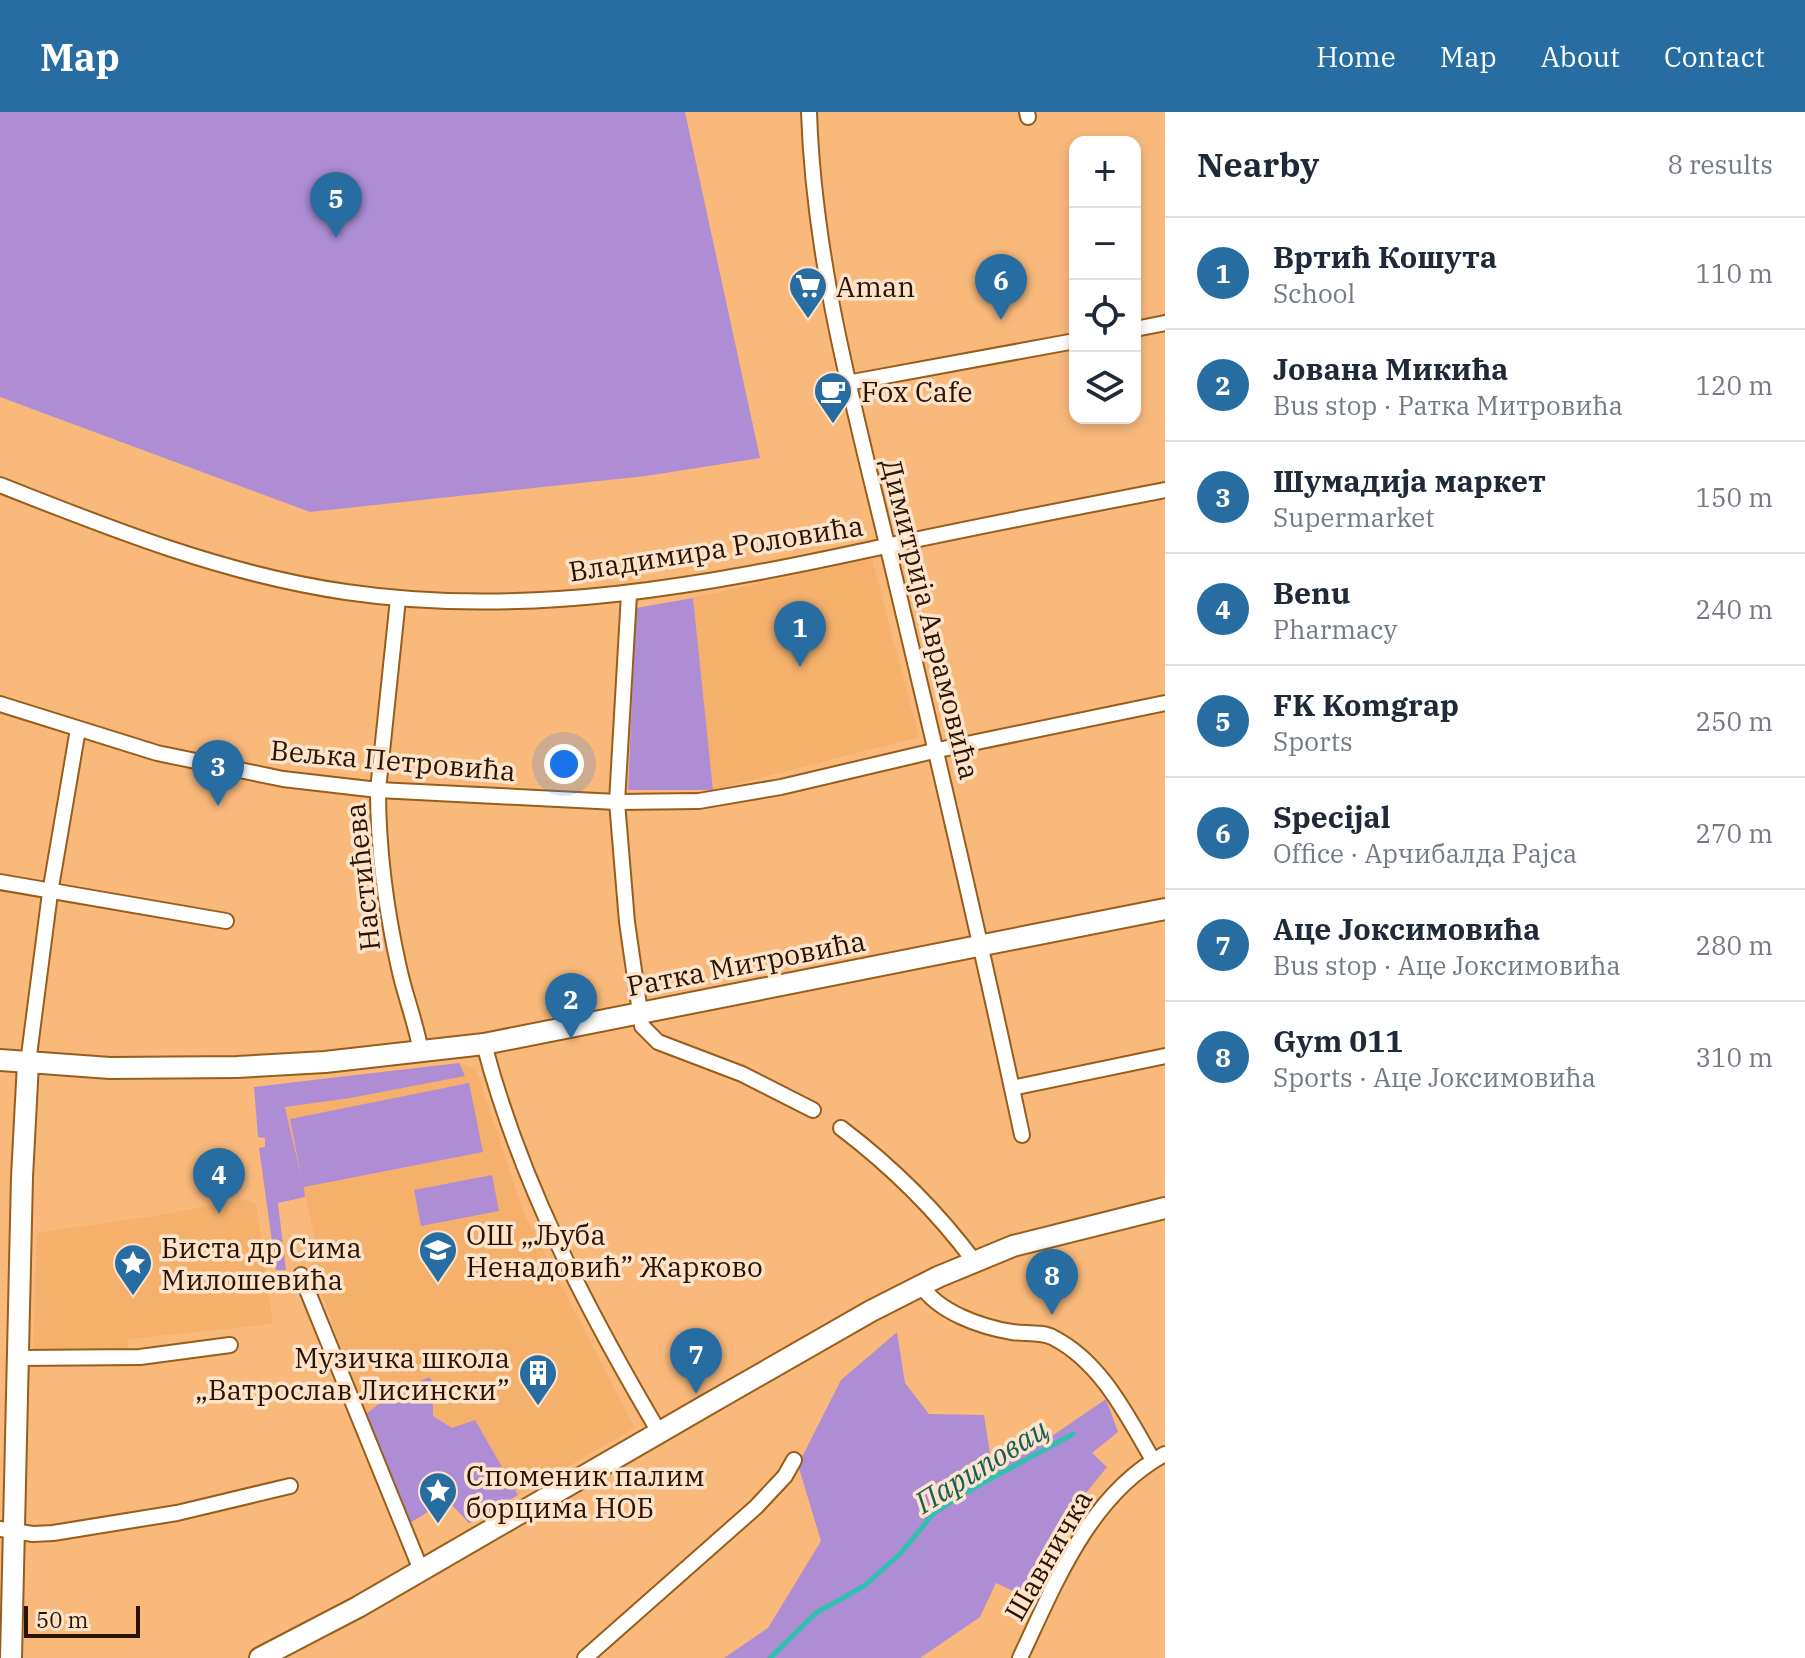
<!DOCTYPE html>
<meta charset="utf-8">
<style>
body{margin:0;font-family:"IBM Plex Serif",serif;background:#f6f6f7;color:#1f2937}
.controls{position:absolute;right:24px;top:24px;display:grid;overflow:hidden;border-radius:16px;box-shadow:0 4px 12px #0003}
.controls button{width:72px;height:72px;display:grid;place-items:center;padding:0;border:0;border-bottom:2px solid #e0e1e3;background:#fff;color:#1f2937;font:40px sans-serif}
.scale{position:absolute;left:24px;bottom:20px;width:116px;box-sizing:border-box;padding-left:8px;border:4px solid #2a1300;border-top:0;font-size:22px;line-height:28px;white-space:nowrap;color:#2a1300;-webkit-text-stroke:6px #fee3cb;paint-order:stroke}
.you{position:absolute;left:564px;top:652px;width:28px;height:28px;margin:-20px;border:6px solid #fff;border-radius:50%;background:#1a73e8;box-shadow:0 0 0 12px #1a73e833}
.badge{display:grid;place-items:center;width:52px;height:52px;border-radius:50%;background:#276da2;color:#fff;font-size:26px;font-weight:700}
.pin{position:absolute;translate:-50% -66px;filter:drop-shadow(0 2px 4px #0008)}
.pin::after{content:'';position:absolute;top:42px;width:28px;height:24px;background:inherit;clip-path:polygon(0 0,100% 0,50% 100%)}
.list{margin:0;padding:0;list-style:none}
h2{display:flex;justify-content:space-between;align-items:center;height:104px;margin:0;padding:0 32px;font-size:34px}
h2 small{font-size:26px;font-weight:400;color:#747a83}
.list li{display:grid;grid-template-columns:52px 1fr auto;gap:24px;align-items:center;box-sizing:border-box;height:112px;padding:0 32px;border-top:2px solid #e0e1e3}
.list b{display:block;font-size:30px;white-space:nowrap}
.list p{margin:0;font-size:26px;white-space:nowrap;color:#747a83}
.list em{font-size:26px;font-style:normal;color:#747a83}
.icon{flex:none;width:44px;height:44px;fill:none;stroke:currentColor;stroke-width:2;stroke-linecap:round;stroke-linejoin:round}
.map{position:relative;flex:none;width:1165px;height:1546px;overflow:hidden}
header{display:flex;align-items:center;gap:48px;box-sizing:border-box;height:112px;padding:0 40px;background:#276da2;color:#fff}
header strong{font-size:38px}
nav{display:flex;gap:44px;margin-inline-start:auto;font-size:28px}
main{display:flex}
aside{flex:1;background:#fff}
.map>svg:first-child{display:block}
</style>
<header>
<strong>Map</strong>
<nav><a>Home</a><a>Map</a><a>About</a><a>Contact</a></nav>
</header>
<main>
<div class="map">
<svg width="1165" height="1546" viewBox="0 0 1165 1546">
<rect width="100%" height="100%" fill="#f9b97b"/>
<g fill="#f5b06b">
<path d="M872 447 919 625 713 678 693 486Z"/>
<path d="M459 951 476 957 523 1099 635 1316 469 1411 447 1388 410 1411 349 1261 325 1189 308 1155 319 1144 280 972Z"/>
<path d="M244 1087 256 1091 273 1212 128 1227V1236L33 1237 37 1121 160 1103Z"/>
</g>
<g fill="#ae8dd5">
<path d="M0 0H685L760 346 646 364 310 400 0 285Z"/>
<path d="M693 486 713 678H628L636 496Z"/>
<path d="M459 951 465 964 350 986 285 995 301 1064 290 1007 469 971 483 1040 304 1075 305 1085 278 1091 286 1158H276L259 1036 265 1035V1026L258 1025 254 975Z"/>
<path d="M492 1063 499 1099 421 1114 414 1078Z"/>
<path d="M897 1220 905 1271 929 1302 984 1303 992 1354 1049 1326 1106 1287 1118 1320 1092 1341 1107 1355 1073 1397 1026 1485 996 1471 980 1505 920 1546H724L768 1516 821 1429 798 1353 841 1268Z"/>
<path d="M429 1265 433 1270V1304L452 1316 475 1308 518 1383 469 1411 447 1388 410 1411 366 1302 389 1284Z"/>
</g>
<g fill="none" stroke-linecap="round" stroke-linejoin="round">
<path stroke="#30bfb0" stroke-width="5" d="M770 1546 816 1501 864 1474 900 1442 933 1402 959 1384 1073 1322"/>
<defs>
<g id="street">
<path d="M809 0C814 153 855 298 890 445 936 638 981 830 1022 1023"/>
<path d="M1027 0 1028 5"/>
<path d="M1135 217 1165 211"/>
<path d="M847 271 1075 229"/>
<path d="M0 373C111 417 227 463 346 480 529 507 708 473 886 434 979 414 1072 396 1165 378"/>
<path d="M629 482 617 690 627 810 642 914 658 930 742 962 813 998"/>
<path d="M398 487 378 678C378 737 386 798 399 856 405 884 416 911 421 940"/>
<path d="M0 592 157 641 283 667 378 678 617 690 699 689 781 675 938 638 1165 591"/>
<path d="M0 770 226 809"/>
<path d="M484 932C520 1070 587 1198 659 1320"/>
<path d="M28 951 50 781 78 617"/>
<path d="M1012 976 1165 944"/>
<path d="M841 1016C891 1054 936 1098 974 1149"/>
<path d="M301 1163 421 1458"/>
<path d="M921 1173C938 1200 981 1215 1012 1220 1025 1222 1042 1219 1054 1226 1102 1251 1127 1304 1153 1348"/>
<path d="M18 1246 140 1245 230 1233"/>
<path d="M0 1417 33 1422 53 1421 177 1401 290 1374"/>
<path d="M585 1546 756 1395 785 1364 794 1348"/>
<path d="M1020 1546C1055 1472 1089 1383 1165 1342"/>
</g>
<g id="secondary">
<path d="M0 948 110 956 237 955 325 950 484 932 1165 797"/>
<path d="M11 1546 22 1065 28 951"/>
<path d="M260 1546 358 1495 705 1294 871 1199 938 1165 1013 1134 1165 1096"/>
</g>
</defs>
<use href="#street" stroke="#975e1b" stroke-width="18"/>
<use href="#secondary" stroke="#975e1b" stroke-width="24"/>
<use href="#street" stroke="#fff" stroke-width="14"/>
<use href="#secondary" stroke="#fff" stroke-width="20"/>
</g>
<defs>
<symbol id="supermarket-pin" viewBox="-11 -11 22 30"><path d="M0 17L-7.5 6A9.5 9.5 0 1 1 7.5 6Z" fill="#276da2" stroke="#fee3cb"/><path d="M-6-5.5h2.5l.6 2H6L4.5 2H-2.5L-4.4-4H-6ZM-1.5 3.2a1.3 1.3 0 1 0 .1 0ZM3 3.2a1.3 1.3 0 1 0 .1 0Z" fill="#fff"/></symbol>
<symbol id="cafe-pin" viewBox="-11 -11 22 30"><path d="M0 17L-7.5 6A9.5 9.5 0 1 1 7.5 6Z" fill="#276da2" stroke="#fee3cb"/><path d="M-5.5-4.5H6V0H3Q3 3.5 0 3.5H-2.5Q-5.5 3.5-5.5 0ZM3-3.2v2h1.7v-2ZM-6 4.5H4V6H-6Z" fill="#fff"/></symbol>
<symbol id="school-pin" viewBox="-11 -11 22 30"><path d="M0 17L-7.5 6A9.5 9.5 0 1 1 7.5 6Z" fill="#276da2" stroke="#fee3cb"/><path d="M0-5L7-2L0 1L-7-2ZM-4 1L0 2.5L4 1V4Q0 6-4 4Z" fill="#fff"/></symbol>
<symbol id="sight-pin" viewBox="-11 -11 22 30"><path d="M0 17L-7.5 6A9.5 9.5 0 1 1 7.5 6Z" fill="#276da2" stroke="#fee3cb"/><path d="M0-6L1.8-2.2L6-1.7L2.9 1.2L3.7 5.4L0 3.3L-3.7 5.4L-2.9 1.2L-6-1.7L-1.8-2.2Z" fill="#fff"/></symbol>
<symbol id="building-pin" viewBox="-11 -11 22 30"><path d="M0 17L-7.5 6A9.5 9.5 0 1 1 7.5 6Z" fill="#276da2" stroke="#fee3cb"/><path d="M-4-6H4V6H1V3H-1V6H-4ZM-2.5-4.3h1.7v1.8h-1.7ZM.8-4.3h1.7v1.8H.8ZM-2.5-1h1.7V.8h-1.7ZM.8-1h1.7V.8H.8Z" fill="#fff"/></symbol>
</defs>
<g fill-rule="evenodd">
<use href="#supermarket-pin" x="786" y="152" width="44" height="60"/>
<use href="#cafe-pin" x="811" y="257" width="44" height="60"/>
<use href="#school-pin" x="416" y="1116" width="44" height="60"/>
<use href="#sight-pin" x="111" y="1129" width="44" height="60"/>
<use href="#building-pin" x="516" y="1239" width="44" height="60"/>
<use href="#sight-pin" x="416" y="1357" width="44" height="60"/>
</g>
<g text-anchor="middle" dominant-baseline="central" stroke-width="7" stroke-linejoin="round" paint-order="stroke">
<g font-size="28" fill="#2a1300" stroke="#fee3cb" text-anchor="start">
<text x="836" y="174">Aman</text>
<text x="861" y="279">Fox Cafe</text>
<text x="466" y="1122">ОШ „Љуба<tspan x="466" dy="32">Ненадовић” Жарково</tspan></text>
<text x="161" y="1135">Биста др Сима<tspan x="161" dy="32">Милошевића</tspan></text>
<text x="510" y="1245" text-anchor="end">Музичка школа<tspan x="510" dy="32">„Ватрослав Лисински”</tspan></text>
<text x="466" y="1363">Споменик палим<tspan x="466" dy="32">борцима НОБ</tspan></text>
</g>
<g font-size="28" fill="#2a1300" stroke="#fee3cb">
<text transform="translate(716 436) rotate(-9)">Владимира Роловића</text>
<text transform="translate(931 507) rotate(76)">Димитрија Аврамовића</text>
<text transform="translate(393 648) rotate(5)">Вељка Петровића</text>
<text transform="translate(362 765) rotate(-96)">Настићева</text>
<text transform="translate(746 851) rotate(-11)">Ратка Митровића</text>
<text transform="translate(1048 1443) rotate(-60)">Шавничка</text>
</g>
<g font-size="30" font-style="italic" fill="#156058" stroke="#fee3cb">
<text transform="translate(981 1353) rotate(-32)">Париповац</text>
</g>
</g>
</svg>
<div class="controls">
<button>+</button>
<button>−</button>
<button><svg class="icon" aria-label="locate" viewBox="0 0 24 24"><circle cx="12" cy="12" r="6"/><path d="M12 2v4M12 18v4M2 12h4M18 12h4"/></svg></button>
<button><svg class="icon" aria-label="layers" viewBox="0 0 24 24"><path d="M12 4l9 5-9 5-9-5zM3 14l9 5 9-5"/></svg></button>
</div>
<div class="scale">50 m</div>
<div class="you"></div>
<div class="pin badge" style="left:800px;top:555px">1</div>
<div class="pin badge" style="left:571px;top:927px">2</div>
<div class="pin badge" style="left:218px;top:694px">3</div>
<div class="pin badge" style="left:219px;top:1102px">4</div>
<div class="pin badge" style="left:336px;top:126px">5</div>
<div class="pin badge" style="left:1001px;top:208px">6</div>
<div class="pin badge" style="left:696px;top:1282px">7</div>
<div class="pin badge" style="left:1052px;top:1203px">8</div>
</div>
<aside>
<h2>Nearby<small>8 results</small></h2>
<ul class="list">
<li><span class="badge">1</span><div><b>Вртић Кошута</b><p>School</p></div><em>110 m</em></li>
<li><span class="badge">2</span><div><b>Јована Микића</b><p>Bus stop · Ратка Митровића</p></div><em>120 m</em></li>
<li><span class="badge">3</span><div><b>Шумадија маркет</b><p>Supermarket</p></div><em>150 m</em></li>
<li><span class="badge">4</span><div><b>Benu</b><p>Pharmacy</p></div><em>240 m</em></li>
<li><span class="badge">5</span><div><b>FK Komgrap</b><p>Sports</p></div><em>250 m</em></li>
<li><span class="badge">6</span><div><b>Specijal</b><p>Office · Арчибалда Рајса</p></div><em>270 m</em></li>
<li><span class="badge">7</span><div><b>Аце Јоксимовића</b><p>Bus stop · Аце Јоксимовића</p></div><em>280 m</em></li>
<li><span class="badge">8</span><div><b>Gym 011</b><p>Sports · Аце Јоксимовића</p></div><em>310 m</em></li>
</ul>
</aside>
</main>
